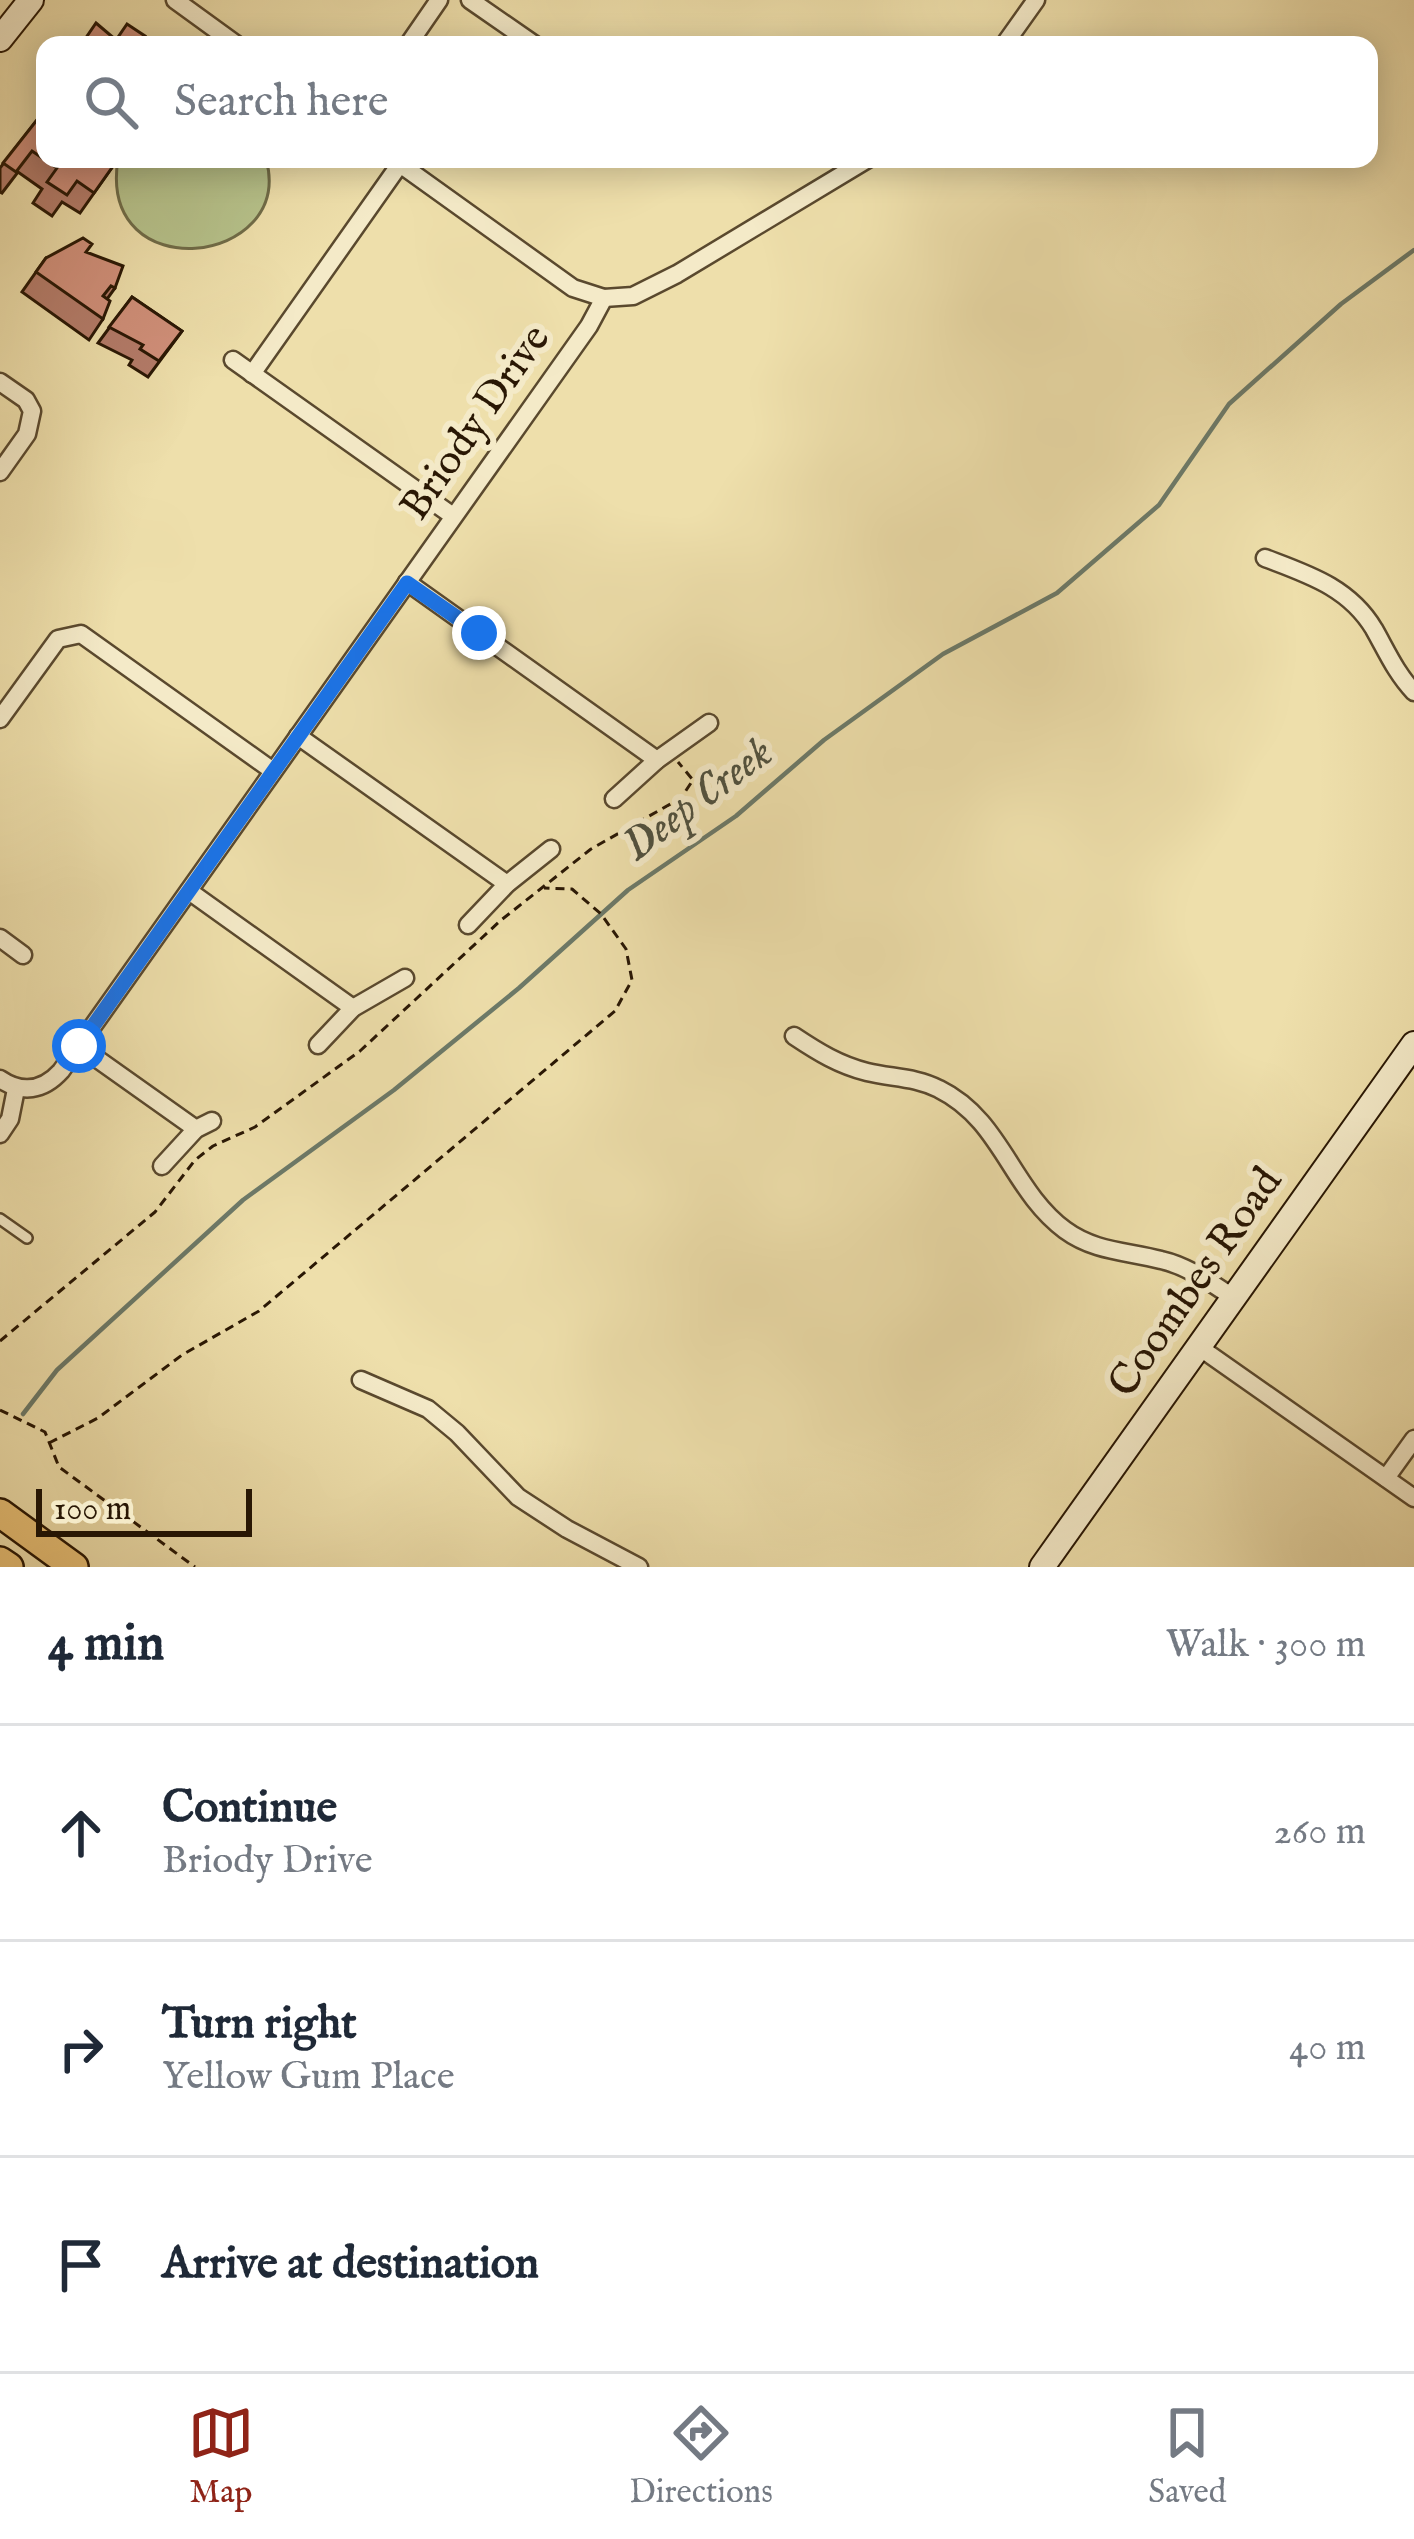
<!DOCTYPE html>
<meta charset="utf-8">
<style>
body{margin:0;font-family:"IM FELL English",serif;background:#f2f2f3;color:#1f2937}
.scale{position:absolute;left:36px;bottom:30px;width:216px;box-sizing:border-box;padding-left:12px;border:6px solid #291704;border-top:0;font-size:33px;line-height:42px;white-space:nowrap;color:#291704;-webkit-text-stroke:9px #f4eac8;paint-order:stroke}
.stop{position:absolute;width:36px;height:36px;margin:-27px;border:9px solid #1a73e8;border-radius:50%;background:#fff}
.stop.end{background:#1a73e8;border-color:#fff;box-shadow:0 3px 12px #0008}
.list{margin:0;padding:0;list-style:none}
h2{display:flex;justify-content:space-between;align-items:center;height:156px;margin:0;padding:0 48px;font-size:51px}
h2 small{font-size:39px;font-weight:400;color:#747a83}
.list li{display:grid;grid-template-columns:78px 1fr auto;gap:36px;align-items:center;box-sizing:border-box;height:216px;padding:0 48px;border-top:3px solid #e0e1e3}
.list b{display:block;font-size:45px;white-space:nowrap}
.list p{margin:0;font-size:39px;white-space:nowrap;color:#747a83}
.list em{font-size:39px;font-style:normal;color:#747a83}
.icon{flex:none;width:66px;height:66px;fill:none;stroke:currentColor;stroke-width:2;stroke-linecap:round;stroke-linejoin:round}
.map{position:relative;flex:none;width:1414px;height:1567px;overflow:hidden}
.search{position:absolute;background:#fff;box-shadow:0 6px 30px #0003;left:36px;right:36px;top:36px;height:132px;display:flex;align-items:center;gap:30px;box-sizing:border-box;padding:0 42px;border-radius:24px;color:#747a83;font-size:45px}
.sheet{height:804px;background:#fff}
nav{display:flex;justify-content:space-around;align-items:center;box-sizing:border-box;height:168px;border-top:3px solid #e0e1e3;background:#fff;font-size:33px;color:#747a83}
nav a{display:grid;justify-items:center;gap:6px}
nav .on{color:#8f2418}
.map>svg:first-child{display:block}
</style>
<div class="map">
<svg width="1414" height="1567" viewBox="0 0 1414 1567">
<rect width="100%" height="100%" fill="#eedfab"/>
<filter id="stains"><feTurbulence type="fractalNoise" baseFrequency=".00167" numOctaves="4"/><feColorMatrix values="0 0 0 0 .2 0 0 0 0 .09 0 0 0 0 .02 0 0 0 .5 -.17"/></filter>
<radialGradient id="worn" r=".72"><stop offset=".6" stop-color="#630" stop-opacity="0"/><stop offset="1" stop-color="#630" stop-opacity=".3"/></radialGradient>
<path fill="#b6c28b" stroke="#706c48" stroke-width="3" d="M118 159H266C296 266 97 290 118 159Z"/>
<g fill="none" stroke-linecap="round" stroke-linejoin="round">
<path stroke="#6c7a69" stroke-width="4.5" d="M23 1414 57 1370 243 1200 394 1090 519 988 628 890 736 816 824 740 943 654 1057 593 1159 505 1229 404 1341 304 1414 250"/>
<defs>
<path id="lane" d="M0 1219 27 1238"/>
<g id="street">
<path d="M175 0 237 45"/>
<path d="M470 0 535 45"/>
<path d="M408 45 439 0"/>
<path d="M1004 45 1036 0"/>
<path d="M393 159 573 288 604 298 633 296 677 274 868 159"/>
<path d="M233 360 453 516"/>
<path d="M252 374 400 164"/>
<path d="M0 382 26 400 32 411 27 434 0 472"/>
<path d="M1265 558C1307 574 1349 587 1374 629 1387 652 1396 673 1414 692"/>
<path d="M407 582 657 760"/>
<path d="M0 719 58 639 81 634 273 771"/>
<path d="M298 736 507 884"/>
<path d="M614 799 657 760 709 723"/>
<path d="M189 891 353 1008"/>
<path d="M468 925 507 884 551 849"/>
<path d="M0 938 23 955"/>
<path d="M794 1036C818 1052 839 1065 867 1072 892 1078 916 1077 939 1089 1002 1120 1011 1190 1065 1230 1095 1252 1127 1251 1161 1260 1188 1266 1211 1283 1234 1298"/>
<path d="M318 1045 353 1008 405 978"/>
<path d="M79 1046 196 1129"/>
<path d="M0 1079C22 1094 43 1091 61 1071L589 326 604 298"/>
<path d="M0 1134 10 1119 16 1089"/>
<path d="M162 1166 196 1129 212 1121"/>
<path d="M1199 1347 1414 1498"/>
<path d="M361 1380 428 1409 457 1433 518 1497 567 1529 639 1567"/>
<path d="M1386 1478 1414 1439"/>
</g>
<g id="secondary">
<path d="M0 39 31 0"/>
<path d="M1042 1567 1414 1044"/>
</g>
<g id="primary">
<path d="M0 1513 74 1567"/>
<path d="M0 1561 9 1567"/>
</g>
</defs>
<use href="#lane" stroke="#5a492e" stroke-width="14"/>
<use href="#street" stroke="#5a492e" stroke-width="21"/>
<use href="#secondary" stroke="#291704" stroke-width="28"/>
<use href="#primary" stroke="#291704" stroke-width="32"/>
<g stroke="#291704" stroke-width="3" stroke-dasharray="9 6" stroke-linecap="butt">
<path d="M0 1341 155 1212 195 1160 213 1146 255 1127 360 1051 500 921 591 849 681 798 693 780 678 762"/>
<path d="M0 1410 45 1432 59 1467 195 1567"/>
<path d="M49 1443 98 1418 182 1355 259 1311 615 1011 632 980 626 949 601 914 572 889 544 888"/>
</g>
<use href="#lane" stroke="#f4eac8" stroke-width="9"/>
<use href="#street" stroke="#f4eac8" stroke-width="16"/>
<use href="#secondary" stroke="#f4eac8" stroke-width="24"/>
<use href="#primary" stroke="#e7c076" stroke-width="27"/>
</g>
<g fill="#b47c6a" stroke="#291704" stroke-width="3">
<path d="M44 111 45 159H118L80 213 62 202 52 216 33 203 42 189 18 172 2 193 0 192V168Z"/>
<path d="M86 252 115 288 107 299 103 319 89 340 22 292 46 258Z"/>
<path d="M132 297 182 331 148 377 129 365 132 360 98 343Z"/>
</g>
<g fill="#d1907b" stroke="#291704" stroke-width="3">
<path d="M96 23 116 40 127 24 145 36 139 45H81Z"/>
<path d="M44 111 45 159H118L94 193 77 181 67 195 47 182 57 168 32 151 16 172 3 163Z"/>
<path d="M83 238 92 244 86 252 123 266 115 288 111 286 103 296 110 301 103 319 36 272 46 258Z"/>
<path d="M132 297 182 331 159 361 140 349 143 345 109 327Z"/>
</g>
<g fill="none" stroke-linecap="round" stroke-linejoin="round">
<path stroke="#1a73e8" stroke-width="15" d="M79 1046 407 583 479 633"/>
</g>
<g text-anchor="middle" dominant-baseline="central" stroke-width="12" stroke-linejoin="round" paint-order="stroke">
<g font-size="42" fill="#291704" stroke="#f4eac8">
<text transform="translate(476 423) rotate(-55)">Briody Drive</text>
<text transform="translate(1196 1283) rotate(-55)">Coombes Road</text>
</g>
<g font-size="45" font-style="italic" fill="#50513f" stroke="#f4eac8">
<text transform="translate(698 800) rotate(-37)">Deep Creek</text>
</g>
</g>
<rect width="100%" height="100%" filter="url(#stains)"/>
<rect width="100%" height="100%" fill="url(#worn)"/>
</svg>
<div class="scale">100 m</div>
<div class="stop" style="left:79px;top:1046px"></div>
<div class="stop end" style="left:479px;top:633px"></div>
<div class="search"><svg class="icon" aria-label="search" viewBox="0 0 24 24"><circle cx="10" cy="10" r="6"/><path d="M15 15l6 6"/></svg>Search here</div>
</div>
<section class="sheet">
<h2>4 min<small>Walk · 300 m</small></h2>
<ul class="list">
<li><svg class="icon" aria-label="ahead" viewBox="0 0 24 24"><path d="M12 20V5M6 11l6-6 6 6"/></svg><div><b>Continue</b><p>Briody Drive</p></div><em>260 m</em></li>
<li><svg class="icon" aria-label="right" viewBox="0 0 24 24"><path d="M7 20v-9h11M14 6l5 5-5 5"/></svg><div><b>Turn right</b><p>Yellow Gum Place</p></div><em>40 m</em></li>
<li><svg class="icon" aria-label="arrive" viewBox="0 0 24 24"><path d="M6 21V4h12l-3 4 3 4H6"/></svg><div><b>Arrive at destination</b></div></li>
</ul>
</section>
<nav>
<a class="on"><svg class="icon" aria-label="map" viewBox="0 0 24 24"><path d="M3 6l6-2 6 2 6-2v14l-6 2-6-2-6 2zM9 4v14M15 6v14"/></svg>Map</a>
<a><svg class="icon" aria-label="directions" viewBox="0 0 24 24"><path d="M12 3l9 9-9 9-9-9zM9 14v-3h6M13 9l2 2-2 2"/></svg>Directions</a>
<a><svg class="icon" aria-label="saved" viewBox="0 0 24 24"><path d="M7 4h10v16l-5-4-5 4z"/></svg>Saved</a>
</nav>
